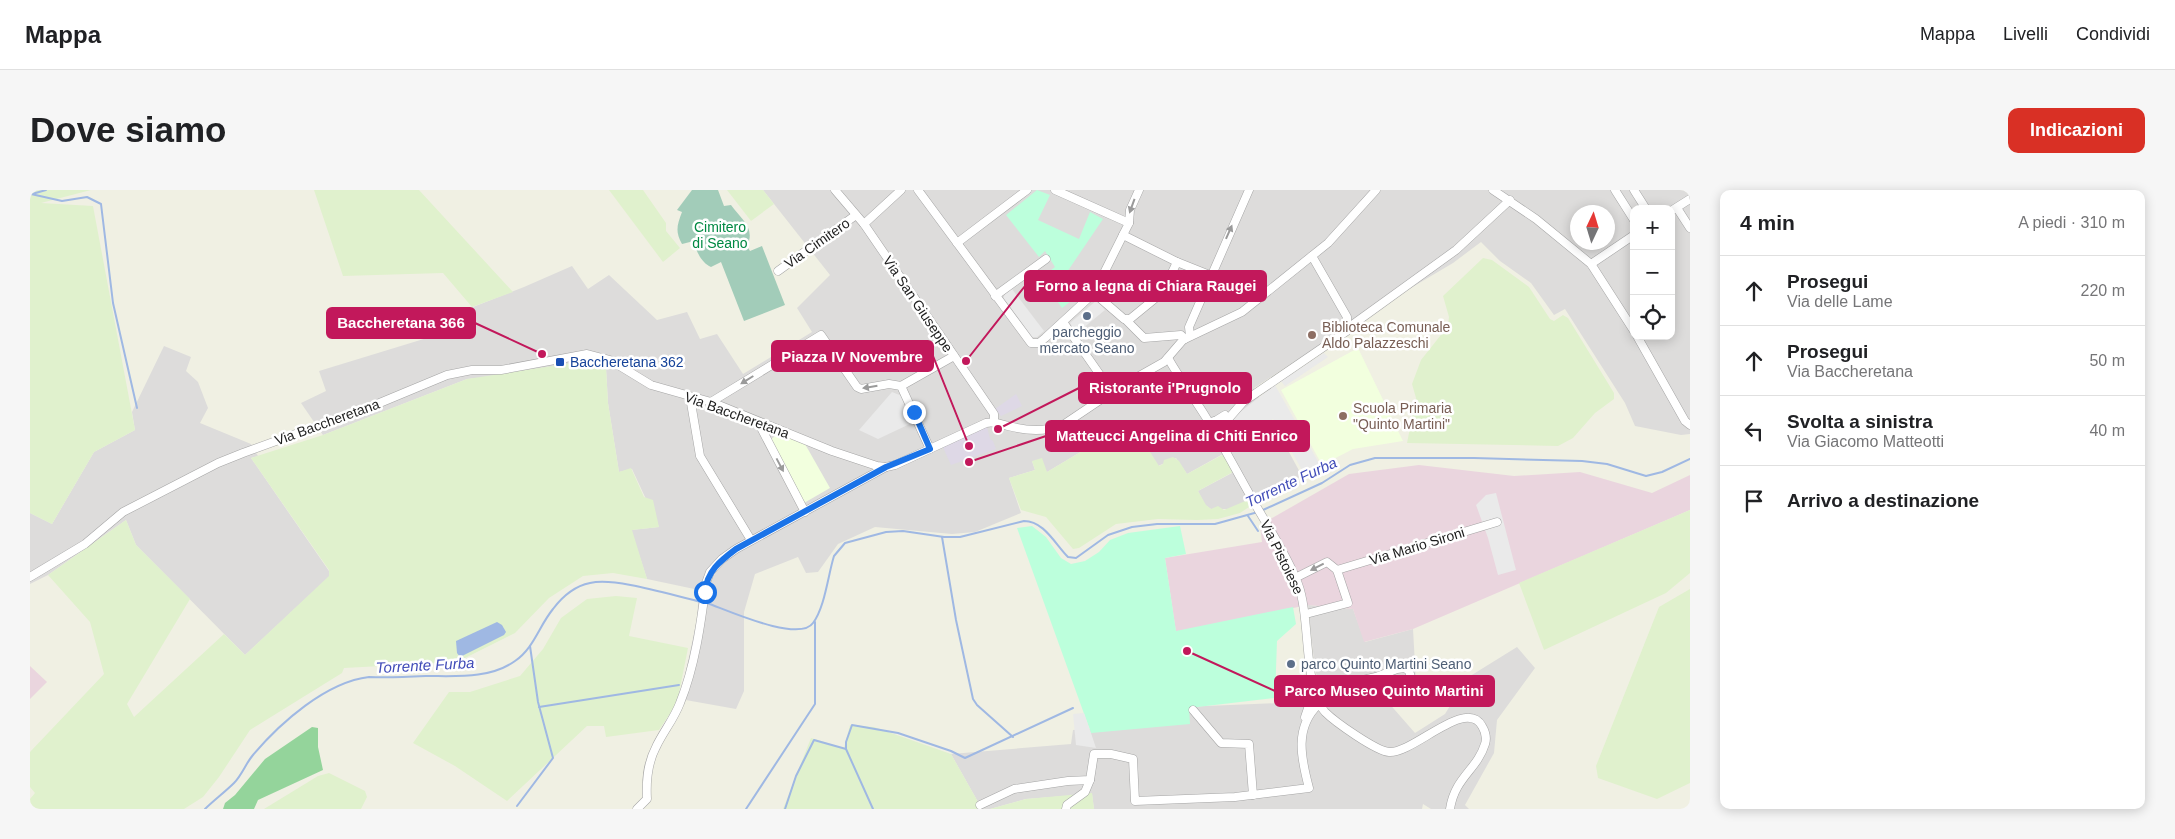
<!DOCTYPE html>
<html lang="it">
<meta charset="utf-8">
<style>
body{margin:0;font-family:Helvetica,sans-serif;background:#f6f6f6;color:#202124}
.controls{position:absolute;right:15px;top:15px;display:grid;overflow:hidden;border-radius:10px;box-shadow:0 2px 12px #0003}
.controls button{width:45px;height:45px;display:grid;place-items:center;padding:0;border:0;border-bottom:1px solid #e0e0e0;background:#fff;color:#202124;font:25px sans-serif}
.compass{position:absolute;left:1540px;top:15px;width:45px;height:45px;border-radius:50%;background:#fff;box-shadow:0 2px 12px #0003;rotate:4deg}
.stop{position:absolute;width:15px;height:15px;margin:-11px;border:4px solid #1a73e8;border-radius:50%;background:#fff}
.stop.end{background:#1a73e8;border-color:#fff;box-shadow:0 1px 5px #0008}
.list{margin:0;padding:0;list-style:none}
h2{display:flex;justify-content:space-between;align-items:center;height:65px;margin:0;padding:0 20px;font-size:21px}
h2 small{font-size:16px;font-weight:400;color:#757577}
.list li{display:grid;grid-template-columns:32px 1fr auto;gap:15px;align-items:center;box-sizing:border-box;height:70px;padding:0 20px;border-top:1px solid #e0e0e0}
.list b{display:block;font-size:19px;white-space:nowrap}
.list p{margin:0;font-size:16px;white-space:nowrap;color:#757577}
.list em{font-size:16px;font-style:normal;color:#757577}
.icon{flex:none;width:28px;height:28px;fill:none;stroke:currentColor;stroke-width:2;stroke-linecap:round;stroke-linejoin:round}
.map{position:relative;flex:none;width:1660px;height:619px;overflow:hidden;border-radius:10px}
header{display:flex;align-items:center;gap:30px;box-sizing:border-box;height:70px;padding:0 25px;background:#fff;border-bottom:1px solid #e0e0e0}
header strong{font-size:24px}
nav{display:flex;gap:28px;margin-inline-start:auto;font-size:18px}
.intro{display:flex;align-items:center;justify-content:space-between;box-sizing:border-box;height:120px;padding:0 30px}
h1{margin:0;font-size:35px}
.button{padding:12px 22px;border-radius:10px;background:#d93025;color:#fff;font-size:18px;font-weight:700}
main{display:flex;gap:30px;padding:0 30px}
aside{flex:1;background:#fff;border-radius:10px;box-shadow:0 2px 12px #0003}
.map>svg:first-child{display:block}
</style>
<header>
<strong>Mappa</strong>
<nav><a>Mappa</a><a>Livelli</a><a>Condividi</a></nav>
</header>
<div class="intro"><h1>Dove siamo</h1><a class="button">Indicazioni</a></div>
<main>
<div class="map">
<svg width="1660" height="619" viewBox="0 0 1660 619">
<rect width="100%" height="100%" fill="#f0f0e3"/>
<g fill="#dddcdb" fill-rule="evenodd">
<path d="M733 0H1660V244L1651 245 1605 236 1595 213 1535 119 1524 125 1501 93 1470 71 1451 52 1423 73 1332 127 1224 198 1272 286 1200 319H1181L1175 315 1168 301 1202 283 1193 264 1157 284 1146 268 1128 276 1101 232 1017 282 1002 271 1005 280 979 288 991 323 945 342 922 344 845 337 808 354 788 382 776 383 768 367 725 384 714 422V501L706 519 650 509 667 429 669 400 617 389 601 340 629 337 602 279 589 282 578 213 576 178 437 189 293 245 271 213 296 201 289 181 446 133 438 119 494 97 542 76 558 99 579 85 627 130 657 122 670 149 687 144 713 184 782 142 767 118 800 85ZM1604 19H1641V146H1604ZM1548 22H1578V52H1548Z"/>
<path d="M134 156 161 167 156 181 168 192 178 218 170 233 221 254 228 266 221 268 299 381 300 386 215 465 106 355 96 330 18 385 0 394V323L22 334 64 262 105 240 102 222Z"/>
<path d="M1278 415 1323 419 1335 452 1383 439 1386 492 1357 511 1385 543 1415 524 1437 488 1487 457 1505 478 1467 530 1464 563 1435 615 1439 619H1401L1393 614 1392 619H1064L1062 604 996 609 960 619H952L921 564 1041 554 1043 540 1152 533V517L1276 512 1296 514 1285 480Z"/>
</g>
<g fill="#ead5de">
<path d="M1389 275 1484 286 1550 282 1622 303 1660 285V320L1383 439 1334 452 1323 419 1278 415 1146 442 1135 368 1232 352 1230 335 1319 284Z"/>
<path d="M0 476 17 492 0 509Z"/>
</g>
<g fill="#f2ffde">
<path d="M1328 158 1373 251 1323 259 1292 275 1251 200Z"/>
<path d="M749 243 775 254 800 298 774 313 740 250Z"/>
</g>
<g fill="#e0f1cd">
<path d="M0 0H61L11 13 63 16 105 240 64 262 22 334 0 323Z"/>
<path d="M284 0H389L483 102 442 117 413 83 313 86Z"/>
<path d="M579 0H613L636 33V41L650 58 633 72Z"/>
<path d="M697 0H733L744 14 721 31Z"/>
<path d="M1453 68 1462 70 1499 97 1520 129 1524 131 1533 125 1538 128 1584 203V209L1565 223 1543 248 1528 256 1377 253 1386 208 1382 194 1391 170 1418 136 1419 127 1413 106Z"/>
<path d="M555 171 576 178 578 213 589 282 601 278 614 307 623 310 629 337 602 340 617 389 583 383 553 386 519 408 485 443 427 472 314 478 312 483 220 540 189 587 173 607 154 619H0V609L5 603 0 597V562L74 484 60 432 18 385 96 330 106 355 160 409 97 514 104 527 194 444 215 465 299 386V380L221 268 293 245 437 189Z"/>
<path d="M1101 232 1129 276 1133 274 1134 270 1143 267 1149 271 1157 284 1194 264 1203 282 1168 301 1176 315 1181 319 1188 316 1194 320 1220 309 1222 315 1210 323 1188 329 1167 330 1128 329 1086 334 1049 358 1043 359 1016 327 991 320 979 288 1005 280 1002 271 1012 268 1017 282Z"/>
<path d="M1660 320V383L1636 403 1514 460 1489 393Z"/>
<path d="M1660 399V593L1627 609 1568 588 1566 576 1629 417Z"/>
<path d="M586 406 607 408 599 446 658 458 647 513 629 540 576 547 574 536H557L477 611 425 576 383 553 419 502H440L490 486 513 459 531 428 557 409Z"/>
<path d="M820 535 844 537 921 564 952 619H753L781 548 814 558Z"/>
<path d="M299 583 335 601 337 607 331 619H234L288 586Z"/>
<path d="M1062 603 1064 619H960L996 609Z"/>
</g>
<path fill="#94d49b" d="M282 537 288 538V557L293 580 228 610 224 619H193L195 613 205 605 235 569Z"/>
<path fill="#a2ccb9" d="M662 0H688L694 16 701 15C711 29 726 38 717 56L720 61 732 56 755 115 714 131 691 72 681 77C672 73 666 62 664 51L652 54C645 42 647 35 652 22L647 20Z"/>
<g fill="#bcffdc">
<path d="M1007 0 1020 5 1008 30 1049 49 1060 22 1073 29 1033 88 1054 101 1032 118 1011 88 1025 77 1015 61 1009 67 976 25Z"/>
<path d="M1002 336 1016 347 1031 368 1041 374 1055 371 1069 362 1080 350 1098 343 1150 336 1156 364 1135 368 1146 441 1263 417 1266 434 1247 451 1245 508 1159 518 1160 534 1061 543 987 338Z"/>
</g>
<g fill="#eaeaea">
<path d="M982 99 1014 141 1007 147H1000L973 109 975 104Z"/>
<path d="M1067 110 1075 120 1046 144 1040 133Z"/>
<path d="M1294 163 1298 167 1255 196 1251 191Z"/>
<path d="M1245 195 1290 275 1272 280 1243 229 1200 254 1197 248 1205 226Z"/>
<path d="M862 202 872 206 884 232 848 249 829 240Z"/>
<path d="M1466 303 1486 380 1468 385 1458 348 1446 315 1456 305Z"/>
<path d="M1054 523 1061 543 1066 558 1046 555 1043 524Z"/>
</g>
<g fill="#ded8e6">
<path d="M986 204 992 216 971 226 965 219Z"/>
<path d="M956 233 960 249 963 251 966 259 921 275 911 253Z"/>
</g>
<path fill="#9fb8e3" d="M467 432 472 435 476 442 474 445 430 467 427 463 426 451Z"/>
<g fill="none" stroke-linecap="round" stroke-linejoin="round">
<g stroke="#9fb8e3" stroke-width="2">
<path d="M1 4 32 11 57 7 71 14 83 113 107 218"/>
<path d="M2 4 16 0"/>
<path d="M1233 320 1292 293 1320 275 1345 268H1444L1552 271 1577 274 1616 286 1632 282 1660 269"/>
<path d="M1218 326 1228 341"/>
<path d="M912 347 926 430 943 509 947 515 983 547"/>
<path d="M677 413C697 420 769 453 783 433 795 417 798 385 804 366L815 353 856 342 873 341 914 347H930L994 331C1014 331 1025 354 1038 367L1046 368 1078 345 1102 337 1127 334H1185L1228 322"/>
<path d="M509 517 649 495"/>
<path d="M487 616 523 568 508 512 500 456"/>
<path d="M175 619C184 610 195 602 204 593 212 585 216 573 223 565 250 533 296 492 339 487 358 488 377 487 397 486 426 486 460 489 485 471 504 458 509 436 523 419 532 407 545 396 560 393 587 387 644 406 672 412"/>
<path d="M716 619 785 514V432"/>
<path d="M755 619 766 586 784 550 816 559"/>
<path d="M843 619 816 559V552L822 535 868 543 921 561 935 568 1043 518"/>
</g>
<defs>
<g id="minor">
<path d="M805 0 834 34 964 224V231"/>
<path d="M888 0 1001 153H1009L1015 148 1064 103 1099 33 1025 0"/>
<path d="M1463 0 1506 29 1561 74 1604 141"/>
<path d="M1585 0 1604 30"/>
<path d="M1604 0 1616 19"/>
<path d="M1647 18 1660 38"/>
<path d="M1641 21 1660 9"/>
<path d="M1099 33 1100 20 1109 0"/>
<path d="M834 34 871 0"/>
<path d="M1093 45 1147 72 1182 86"/>
<path d="M927 53 997 0"/>
<path d="M1561 74 1604 45"/>
<path d="M748 81 826 25"/>
<path d="M1064 103 1094 129H1100L1133 102 1147 72"/>
<path d="M965 106 1016 69"/>
<path d="M1096 130 1114 148 1151 145 1155 149"/>
<path d="M1033 132 1082 202"/>
<path d="M1318 138 1426 60 1480 10"/>
<path d="M1160 146 1159 137 1219 0"/>
<path d="M1607 146 1655 231 1660 235"/>
<path d="M1138 168C1150 189 1164 208 1177 229 1194 257 1209 286 1225 314 1240 340 1258 367 1268 394 1281 428 1273 499 1295 522 1305 532 1346 561 1359 562 1383 564 1436 507 1452 536 1455 541 1457 548 1455 554 1447 580 1425 587 1420 619"/>
<path d="M871 196 924 166"/>
<path d="M660 207 670 266 721 350"/>
<path d="M681 212 791 145 827 197 831 199 859 194 871 196 900 259"/>
<path d="M728 232 775 322"/>
<path d="M1179 233 1187 230 1195 225"/>
<path d="M1193 256 1194 240 1199 228 1213 212 1317 141V127L1282 66"/>
<path d="M0 387 55 354 93 322 188 273 213 263 340 217 417 185 442 180H471L557 164 580 170 621 195 681 212 802 261 847 276 856 277 865 275 956 233C965 231 970 234 978 236 998 241 1014 242 1033 235L1088 198 1134 172 1153 150 1212 122 1298 53 1346 0"/>
<path d="M1265 388 1297 372 1307 380"/>
<path d="M1276 424 1318 413 1307 380 1467 332"/>
<path d="M1284 501 1346 487 1367 479 1375 478 1379 481 1382 490 1378 495 1371 497 1356 489 1346 487"/>
<path d="M1163 520 1191 553 1219 554 1223 605"/>
<path d="M1275 527 1284 501"/>
<path d="M950 615 984 599 1038 591 1060 590 1064 564H1081L1103 569 1105 611 1205 607 1279 598C1271 568 1264 537 1289 514"/>
<path d="M607 619 617 609C616 591 617 574 626 557 633 542 644 529 650 513 665 476 671 433 676 393L680 382 692 369 706 359 856 277"/>
<path d="M1036 619 1037 615 1055 602 1060 590"/>
</g>
</defs>
<use href="#minor" stroke="#a5a5a5" stroke-width="9"/>
<use href="#minor" stroke="#fff" stroke-width="8"/>
</g>
<defs><path id="oneway-solid" d="M-6-.8H1V-3.2L6.5 0L1 3.2V.8H-6Z" transform="scale(1.25)"/></defs>
<g fill="#9a9a9a">
<use href="#oneway-solid" transform="translate(1102 16) rotate(110)"/>
<use href="#oneway-solid" transform="translate(1199 42) rotate(-66)"/>
<use href="#oneway-solid" transform="translate(717 190) rotate(148)"/>
<use href="#oneway-solid" transform="translate(840 197) rotate(171)"/>
<use href="#oneway-solid" transform="translate(750 275) rotate(62)"/>
<use href="#oneway-solid" transform="translate(1287 377) rotate(153)"/>
</g>
<g fill="none" stroke-linecap="round" stroke-linejoin="round">
<path stroke="#1a73e8" stroke-width="6" d="M675 402C677 381 690 371 706 359L856 277 900 259 884 222"/>
</g>
<g fill="#5c6f8a" stroke="#fff" stroke-width="2">
<circle cx="1057" cy="126" r="5"/>
<circle cx="1261" cy="474" r="5"/>
</g>
<g fill="#8d6e63" stroke="#fff" stroke-width="2">
<circle cx="1282" cy="145" r="5"/>
<circle cx="1313" cy="226" r="5"/>
</g>
<rect fill="#1a4fb4" stroke="#fff" stroke-width="2" x="525" y="167" width="10" height="10" rx="2.5"/>
<g text-anchor="middle" dominant-baseline="central" stroke-width="5" stroke-linejoin="round" paint-order="stroke">
<g font-size="14" fill="#008943" stroke="#fff">
<text x="690" y="37">Cimitero<tspan x="690" dy="16">di Seano</tspan></text>
</g>
<g font-size="14" fill="#1e1e1e" stroke="#fff">
<text transform="translate(787 53) rotate(-35)">Via Cimitero</text>
<text transform="translate(888 114) rotate(56)">Via San Giuseppe</text>
<text transform="translate(707 225) rotate(20)">Via Baccheretana</text>
<text transform="translate(297 232) rotate(-20)">Via Baccheretana</text>
<text transform="translate(1387 356) rotate(-17)">Via Mario Sironi</text>
<text transform="translate(1252 367) rotate(64)">Via Pistoiese</text>
</g>
<g font-size="14" fill="#785e54" stroke="#fff" text-anchor="start">
<text x="1292" y="137">Biblioteca Comunale<tspan x="1292" dy="16">Aldo Palazzeschi</tspan></text>
<text x="1323" y="218">Scuola Primaria<tspan x="1323" dy="16">"Quinto Martini"</tspan></text>
</g>
<g font-size="14" fill="#4e5e75" stroke="#fff">
<text x="1057" y="142">parcheggio<tspan x="1057" dy="16">mercato Seano</tspan></text>
<text x="1271" y="474" text-anchor="start">parco Quinto Martini Seano</text>
</g>
<g font-size="14" fill="#164399" stroke="#fff" text-anchor="start">
<text x="540" y="172">Baccheretana 362</text>
</g>
<g font-size="15" font-style="italic" fill="#414cb8" stroke="#fff">
<text transform="translate(1261 292) rotate(-25)">Torrente Furba</text>
<text transform="translate(395 475) rotate(-3)">Torrente Furba</text>
</g>
</g>
<path fill="none" stroke="#c2185b" stroke-width="2" d="M936 171L995 96M512 164L445 133M939 256L903 166M968 239L1049 198M939 272L1016 246M1157 461L1245 501"/>
<g fill="#c2185b" stroke="#fff" stroke-width="2">
<circle cx="936" cy="171" r="5"/>
<circle cx="512" cy="164" r="5"/>
<circle cx="939" cy="256" r="5"/>
<circle cx="968" cy="239" r="5"/>
<circle cx="939" cy="272" r="5"/>
<circle cx="1157" cy="461" r="5"/>
</g>
<g fill="#c2185b" stroke="#c2185b" stroke-width="2">
<rect x="995" y="81" width="241" height="30" rx="5"/>
<rect x="297" y="118" width="148" height="30" rx="5"/>
<rect x="742" y="151" width="161" height="30" rx="5"/>
<rect x="1049" y="183" width="172" height="30" rx="5"/>
<rect x="1016" y="231" width="263" height="30" rx="5"/>
<rect x="1245" y="486" width="219" height="30" rx="5"/>
</g>
<g font-size="15" text-anchor="middle" font-weight="bold" fill="#fff">
<text x="1116" y="101">Forno a legna di Chiara Raugei</text>
<text x="371" y="138">Baccheretana 366</text>
<text x="822" y="172">Piazza IV Novembre</text>
<text x="1135" y="203">Ristorante i'Prugnolo</text>
<text x="1147" y="251">Matteucci Angelina di Chiti Enrico</text>
<text x="1354" y="506">Parco Museo Quinto Martini</text>
</g>
</svg>
<div class="controls">
<button>+</button>
<button>−</button>
<button><svg class="icon" aria-label="locate" viewBox="0 0 24 24"><circle cx="12" cy="12" r="6"/><path d="M12 2v4M12 18v4M2 12h4M18 12h4"/></svg></button>
</div>
<svg class="compass" viewBox="-18 -18 36 36"><path d="M0-13l5 13h-10z" fill="#e53935"/><path d="M0 13l5-13h-10z" fill="#757577"/></svg>
<div class="stop" style="left:675px;top:402px"></div>
<div class="stop end" style="left:884px;top:222px"></div>
</div>
<aside>
<h2>4 min<small>A piedi · 310 m</small></h2>
<ul class="list">
<li><svg class="icon" aria-label="ahead" viewBox="0 0 24 24"><path d="M12 20V5M6 11l6-6 6 6"/></svg><div><b>Prosegui</b><p>Via delle Lame</p></div><em>220 m</em></li>
<li><svg class="icon" aria-label="ahead" viewBox="0 0 24 24"><path d="M12 20V5M6 11l6-6 6 6"/></svg><div><b>Prosegui</b><p>Via Baccheretana</p></div><em>50 m</em></li>
<li><svg class="icon" aria-label="left" viewBox="0 0 24 24"><path d="M17 20v-9H6M10 6l-5 5 5 5"/></svg><div><b>Svolta a sinistra</b><p>Via Giacomo Matteotti</p></div><em>40 m</em></li>
<li><svg class="icon" aria-label="arrive" viewBox="0 0 24 24"><path d="M6 21V4h12l-3 4 3 4H6"/></svg><div><b>Arrivo a destinazione</b></div></li>
</ul>
</aside>
</main>
